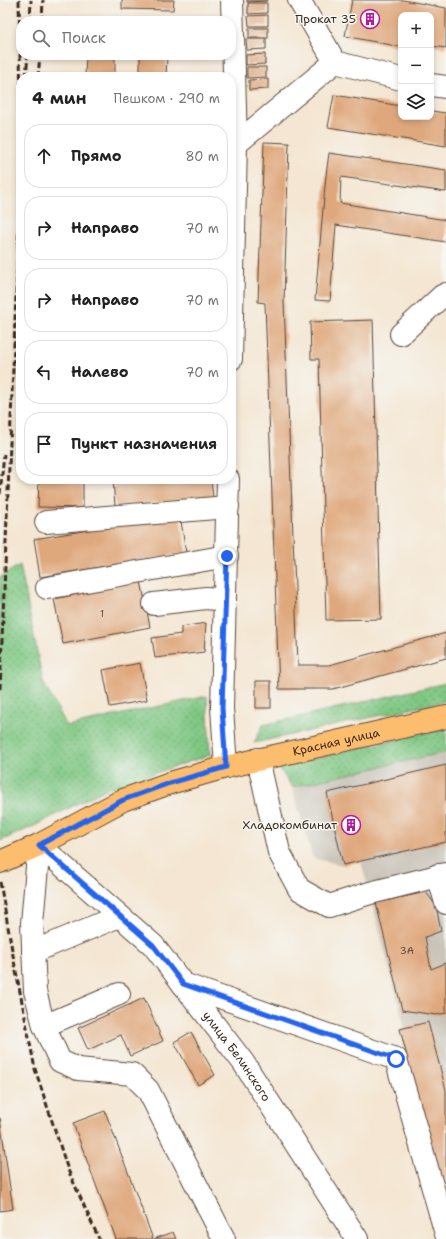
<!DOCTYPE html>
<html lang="ru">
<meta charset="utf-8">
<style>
body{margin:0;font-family:"Shantell Sans",sans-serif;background:#f6f6f6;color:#222}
.controls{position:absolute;right:12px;top:12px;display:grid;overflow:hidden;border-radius:8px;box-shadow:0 2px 6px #0003}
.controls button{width:36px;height:36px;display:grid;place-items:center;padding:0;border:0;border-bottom:1px solid #e0e0e0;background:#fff;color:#222;font:20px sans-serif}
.stop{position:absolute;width:12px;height:12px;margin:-9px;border:3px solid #2563eb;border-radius:50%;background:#fff}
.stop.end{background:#2563eb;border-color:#fff;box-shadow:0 1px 4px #0008}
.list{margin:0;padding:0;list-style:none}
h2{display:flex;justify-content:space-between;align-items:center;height:52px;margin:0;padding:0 16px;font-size:17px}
h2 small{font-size:13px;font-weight:400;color:#767676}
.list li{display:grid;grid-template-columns:26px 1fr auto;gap:12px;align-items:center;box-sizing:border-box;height:64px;margin:0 8px 8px;padding:0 8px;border:1px solid #e0e0e0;border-radius:16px}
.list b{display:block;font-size:15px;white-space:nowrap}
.list em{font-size:13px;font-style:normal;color:#767676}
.icon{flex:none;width:22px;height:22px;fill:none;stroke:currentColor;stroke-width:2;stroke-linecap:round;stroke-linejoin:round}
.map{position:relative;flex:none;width:446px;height:1239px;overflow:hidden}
.search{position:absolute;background:#fff;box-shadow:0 2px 6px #0003;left:16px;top:16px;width:220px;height:44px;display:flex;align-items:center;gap:10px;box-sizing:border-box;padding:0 14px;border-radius:16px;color:#767676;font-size:15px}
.panel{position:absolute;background:#fff;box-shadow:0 2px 6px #0003;left:16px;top:72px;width:220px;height:412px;border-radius:16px}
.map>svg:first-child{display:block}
</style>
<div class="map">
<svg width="446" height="1239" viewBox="0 0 446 1239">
<defs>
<pattern id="grass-dots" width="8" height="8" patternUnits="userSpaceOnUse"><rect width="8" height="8" fill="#7fc783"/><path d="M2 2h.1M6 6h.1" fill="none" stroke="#69a26b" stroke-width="1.8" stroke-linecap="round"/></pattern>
</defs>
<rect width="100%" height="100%" fill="#f6f6f2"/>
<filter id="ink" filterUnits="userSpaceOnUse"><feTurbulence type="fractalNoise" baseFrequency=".025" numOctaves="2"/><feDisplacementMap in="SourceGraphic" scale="8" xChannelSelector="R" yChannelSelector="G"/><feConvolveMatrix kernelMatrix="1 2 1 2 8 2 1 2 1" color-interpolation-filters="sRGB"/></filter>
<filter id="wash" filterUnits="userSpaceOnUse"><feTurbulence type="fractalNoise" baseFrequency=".012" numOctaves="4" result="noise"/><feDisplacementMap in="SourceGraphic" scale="16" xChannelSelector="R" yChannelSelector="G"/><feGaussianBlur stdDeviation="0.9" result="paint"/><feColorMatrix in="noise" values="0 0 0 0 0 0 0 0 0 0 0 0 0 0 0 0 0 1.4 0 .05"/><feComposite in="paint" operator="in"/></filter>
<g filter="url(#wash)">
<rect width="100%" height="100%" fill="#f4e6d2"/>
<path fill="#c9c3b8" d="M446 752V1090L428 1022 405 1028 361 861 343 865 313 858 292 787Z"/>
<g fill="url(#grass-dots)" stroke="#5d7850">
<path d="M20 565 43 682 67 726 207 696 210 755 104 790 34 826 0 841V577Z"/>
<path d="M446 683V701L254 743 263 725Z"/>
<path d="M446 728V752L292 787 278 767Z"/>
</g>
<g id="blocks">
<g fill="#dfa77b">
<path d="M122 0H174L173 10 122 9Z"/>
<path d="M247 0H267V1L247 2Z"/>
<path d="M352 0H403L446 8V48L431 46V15H401V47L345 36Z"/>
<path d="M248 3H267V13L248 14Z"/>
<path d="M268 15V26H249L248 16Z"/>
<rect x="249" y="28" width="19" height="10"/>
<path d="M246 39H266V49L247 50Z"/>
<path d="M265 54V64L246 65V55Z"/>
<path d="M86 55H115V77H85Z"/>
<path d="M140 55H167L166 77H140Z"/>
<path d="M247 67H266V77L247 78Z"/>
<path d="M268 79V89L249 90V80Z"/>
<path d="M334 95 401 106V117H431V111L446 113V146L328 127Z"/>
<path d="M264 142 289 143 284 302 298 665H329L446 633V658L333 689H279L265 303 258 302Z"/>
<path d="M329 153 446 170V192L341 177 340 203 446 220V242L336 225 330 301 315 300 326 175Z"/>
<path d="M373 320 381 619 326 620 319 359H311L310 322Z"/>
<path d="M39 479H83V508L38 507Z"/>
<path d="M113 479H211L213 498 115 506Z"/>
<path d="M180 515 186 553 40 577 34 539Z"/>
<path d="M141 581 150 627 63 644 54 599Z"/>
<path d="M206 623 204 652 155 658 152 638 181 634V627Z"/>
<path d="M140 663 147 700 110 707 103 670Z"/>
<rect x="256" y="681" width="15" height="27"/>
<path d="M446 765V842L343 865 327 793Z"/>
<path d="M426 892 436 906 441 931 425 937 431 969 446 963V1013L436 1015 402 1010 376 903Z"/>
<path d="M144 998 163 1041 130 1056 121 1035 88 1050 78 1028Z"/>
<path d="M428 1022 446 1090V1182L440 1184 400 1029Z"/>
<path d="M191 1032 215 1075 198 1085 174 1042Z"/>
<path d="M105 1111 153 1239H116L73 1123Z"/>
<path d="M0 1118 13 1209 0 1211Z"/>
<path d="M173 1232 176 1239H154Z"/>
</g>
</g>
</g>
<g filter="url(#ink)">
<use href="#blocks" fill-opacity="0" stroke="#574639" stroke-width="1"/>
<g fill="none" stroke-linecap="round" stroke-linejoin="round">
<defs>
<g id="minor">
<path d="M299 0 335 62 401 79"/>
<path d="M431 85 446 87"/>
<path d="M231 143 236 144 335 62"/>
<path d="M401 334 442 296 446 294"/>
<path d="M231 359 236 144 232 0"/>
<path d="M46 522 228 507"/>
<path d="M47 588 227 556"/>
<path d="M154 604 206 598 225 600"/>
<path d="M258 759 279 852 299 889 329 906 370 893 446 874"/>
<path d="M226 767 222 708 228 479"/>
<path id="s1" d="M39 845 153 945 243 1062 357 1239"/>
<path d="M39 845 32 923 35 991 44 1026 119 994"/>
<path d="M438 875 446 903"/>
<path d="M33 952 119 916"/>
<path d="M183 984 396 1059 446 1234"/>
<path d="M44 1026 60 1061 78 1069 132 1074 148 1090 224 1239"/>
</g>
<g id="major">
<path id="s2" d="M0 862 39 845 123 800 170 783 226 767 446 717"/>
</g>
</defs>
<use href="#minor" stroke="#574639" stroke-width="24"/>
<use href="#major" stroke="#574639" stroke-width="24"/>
<use href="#minor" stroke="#fff" stroke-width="22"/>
<use href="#major" stroke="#fcbd6e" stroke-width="22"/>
<g stroke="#3b2a1e" stroke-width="3" stroke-dasharray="6 3" stroke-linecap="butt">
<path d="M19 0 21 105"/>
<path d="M30 21 31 0"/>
<path d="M42 21 43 0"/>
<path d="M26 77 28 55"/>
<path d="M38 77 40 55"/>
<path d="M0 494 4 454"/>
<path d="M0 689 21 173"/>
<path d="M0 882 14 961 35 1069 68 1170 99 1239"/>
</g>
</g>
</g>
<g fill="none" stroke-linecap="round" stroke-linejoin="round" filter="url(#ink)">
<path stroke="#2563eb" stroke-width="5" d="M227 556 222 708 226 767 170 783 123 800 39 845 153 945 183 984 396 1059"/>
</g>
<defs>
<symbol id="building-ring" viewBox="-11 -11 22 22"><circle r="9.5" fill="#f6f6f2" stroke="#b5179e" stroke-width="1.5"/><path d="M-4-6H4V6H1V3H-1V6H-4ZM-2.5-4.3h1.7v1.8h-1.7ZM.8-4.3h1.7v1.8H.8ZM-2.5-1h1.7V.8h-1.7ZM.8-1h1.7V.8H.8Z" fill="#b5179e"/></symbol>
</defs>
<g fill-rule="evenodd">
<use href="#building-ring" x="359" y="8" width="22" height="22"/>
<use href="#building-ring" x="340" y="814" width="22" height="22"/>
</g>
<g text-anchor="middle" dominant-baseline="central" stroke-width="3" stroke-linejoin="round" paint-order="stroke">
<g font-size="10" fill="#644935">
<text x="102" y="613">1</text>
<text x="407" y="950">3А</text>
</g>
<g font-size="12" fill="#3b2a1e" stroke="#f6f6f2" text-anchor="end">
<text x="356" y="19">Прокат 35</text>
<text x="337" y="825">Хладокомбинат</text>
</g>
<g font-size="12" fill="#3b2a1e" stroke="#f6f6f2">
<text stroke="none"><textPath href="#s2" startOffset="359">Красная улица</textPath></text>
<text stroke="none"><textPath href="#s1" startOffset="291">улица Белинского</textPath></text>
</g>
</g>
</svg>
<div class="controls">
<button>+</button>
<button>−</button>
<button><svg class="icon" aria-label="layers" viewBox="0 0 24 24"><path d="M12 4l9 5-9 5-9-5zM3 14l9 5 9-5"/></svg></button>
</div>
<div class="stop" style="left:396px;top:1059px"></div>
<div class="stop end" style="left:227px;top:556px"></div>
<div class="search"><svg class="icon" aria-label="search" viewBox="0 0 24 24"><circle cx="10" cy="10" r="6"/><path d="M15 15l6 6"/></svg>Поиск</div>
<section class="panel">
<h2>4 мин<small>Пешком · 290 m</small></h2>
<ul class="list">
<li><svg class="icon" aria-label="ahead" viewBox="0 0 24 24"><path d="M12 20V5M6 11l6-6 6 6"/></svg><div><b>Прямо</b></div><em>80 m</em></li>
<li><svg class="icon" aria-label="right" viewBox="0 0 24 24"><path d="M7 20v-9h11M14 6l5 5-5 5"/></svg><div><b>Направо</b></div><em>70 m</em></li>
<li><svg class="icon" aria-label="right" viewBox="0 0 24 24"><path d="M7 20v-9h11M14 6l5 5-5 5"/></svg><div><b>Направо</b></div><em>70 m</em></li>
<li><svg class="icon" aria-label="left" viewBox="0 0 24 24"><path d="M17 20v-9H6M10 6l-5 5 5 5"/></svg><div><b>Налево</b></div><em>70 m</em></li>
<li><svg class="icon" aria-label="arrive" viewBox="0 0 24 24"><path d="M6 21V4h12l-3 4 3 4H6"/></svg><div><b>Пункт назначения</b></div></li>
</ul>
</section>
</div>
